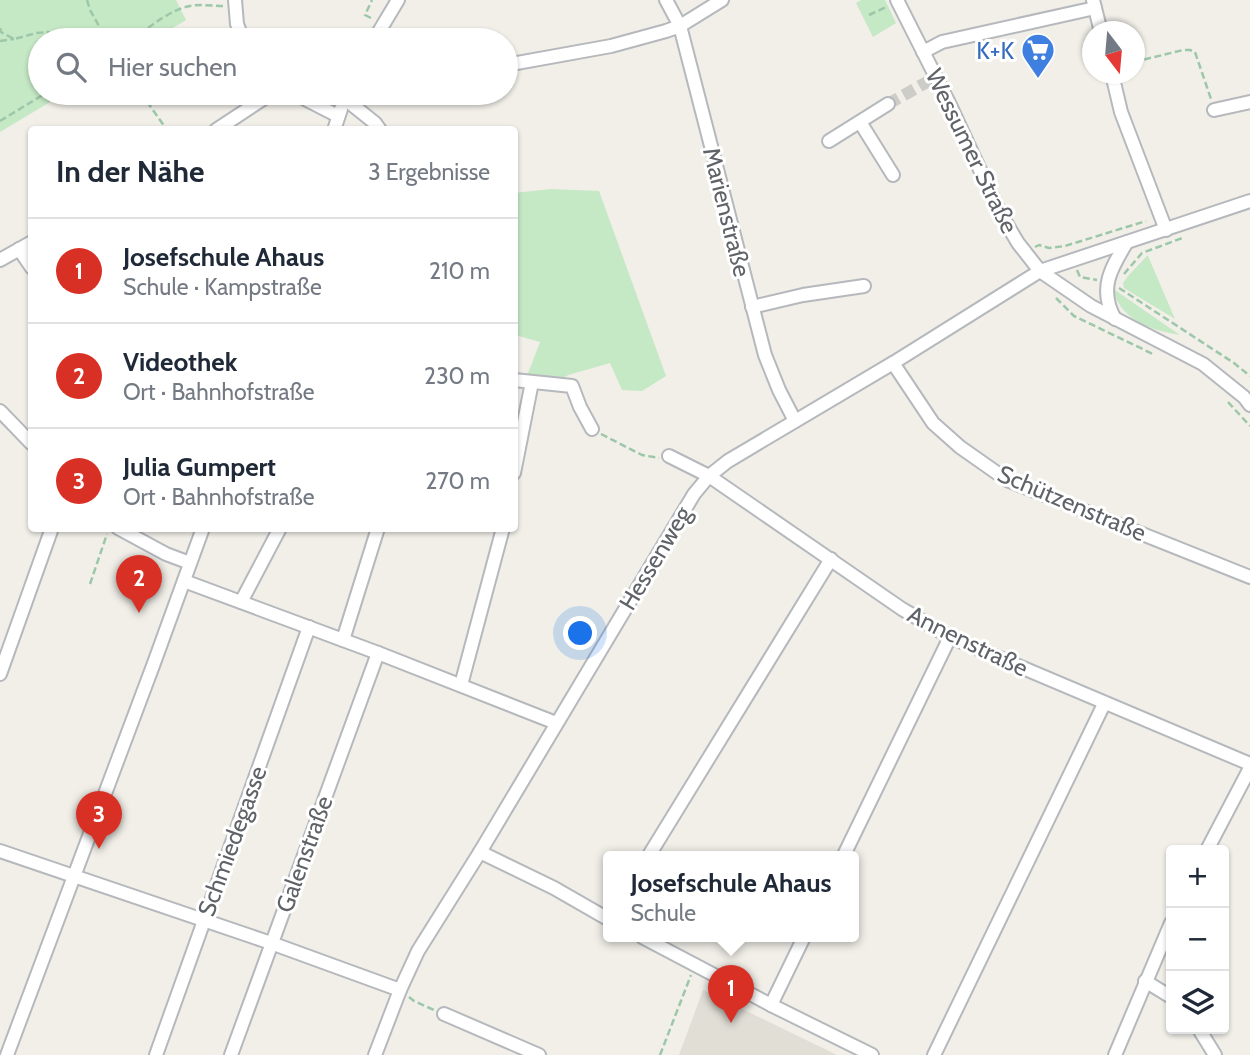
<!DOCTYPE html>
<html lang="de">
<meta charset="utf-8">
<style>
body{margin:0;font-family:Cabin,sans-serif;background:#f2f2f3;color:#1f2937}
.controls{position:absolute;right:21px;bottom:21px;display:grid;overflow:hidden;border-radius:7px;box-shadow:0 2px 5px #0004}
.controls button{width:63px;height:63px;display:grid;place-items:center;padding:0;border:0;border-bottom:2px solid #e0e1e3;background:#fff;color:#1f2937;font:35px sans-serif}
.compass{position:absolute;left:1082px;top:21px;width:63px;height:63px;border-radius:50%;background:#fff;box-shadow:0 2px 5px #0004;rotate:164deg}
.you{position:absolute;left:581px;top:634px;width:24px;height:24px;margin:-18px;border:5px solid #fff;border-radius:50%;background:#1a73e8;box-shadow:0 0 0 10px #1a73e833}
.badge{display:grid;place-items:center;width:46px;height:46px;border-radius:50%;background:#d93025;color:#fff;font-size:23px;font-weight:700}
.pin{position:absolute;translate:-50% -58px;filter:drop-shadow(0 2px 4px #0008)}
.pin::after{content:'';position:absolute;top:37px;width:24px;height:21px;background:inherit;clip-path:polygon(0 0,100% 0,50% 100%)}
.popup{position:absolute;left:603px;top:851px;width:256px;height:91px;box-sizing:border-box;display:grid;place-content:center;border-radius:7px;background:#fff;filter:drop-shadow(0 2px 5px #0005);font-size:23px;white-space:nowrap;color:#747a83}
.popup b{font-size:26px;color:#1f2937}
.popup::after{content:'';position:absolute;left:50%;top:100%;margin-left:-14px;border:14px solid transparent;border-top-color:#fff}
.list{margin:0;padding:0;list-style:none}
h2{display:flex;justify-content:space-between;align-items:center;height:91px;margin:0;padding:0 28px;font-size:30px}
h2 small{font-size:23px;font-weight:400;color:#747a83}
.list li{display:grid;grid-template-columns:46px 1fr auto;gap:21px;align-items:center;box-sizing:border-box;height:105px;padding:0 28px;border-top:2px solid #e0e1e3}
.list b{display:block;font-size:26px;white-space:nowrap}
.list p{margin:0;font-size:23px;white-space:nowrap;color:#747a83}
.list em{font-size:23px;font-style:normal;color:#747a83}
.icon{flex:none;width:38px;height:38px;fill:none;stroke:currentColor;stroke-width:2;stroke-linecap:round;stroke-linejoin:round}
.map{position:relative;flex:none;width:1250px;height:1055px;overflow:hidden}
.search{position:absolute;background:#fff;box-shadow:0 2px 5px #0004;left:28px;top:28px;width:490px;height:77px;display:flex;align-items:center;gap:18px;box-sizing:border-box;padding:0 24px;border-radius:38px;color:#747a83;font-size:26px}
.panel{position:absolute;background:#fff;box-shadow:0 2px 5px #0004;left:28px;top:126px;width:490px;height:406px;border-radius:7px}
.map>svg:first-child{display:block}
</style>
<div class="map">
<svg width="1250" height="1055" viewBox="0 0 1250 1055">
<rect width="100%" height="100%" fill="#f1efe8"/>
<path fill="#e1ded6" d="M703 990 837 1055H679Z"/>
<g fill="#c5e8c5">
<path d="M0 0H176L186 20 153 40H40V93H65L0 132Z"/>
<path d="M861 0H885L896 23 873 37 856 3Z"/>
<path d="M551 189 599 191 666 376 642 391 622 390 610 363 568 375 562 379 527 376 540 342 515 335 514 193Z"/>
<path d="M1148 255V256L1175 319 1124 288 1123 283 1128 276Z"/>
<path d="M1112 288 1180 335C1149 330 1121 320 1112 288Z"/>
</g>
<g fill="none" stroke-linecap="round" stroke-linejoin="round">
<path stroke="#ccccc8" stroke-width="12" stroke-dasharray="12 6" stroke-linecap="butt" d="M888 104 936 77"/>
<defs>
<g id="minor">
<path d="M235 0 237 24 243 40"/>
<path d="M666 0 680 26 765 355 779 390 795 421"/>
<path d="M897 0 950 105 999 211 1018 243 1040 271 1091 306 1203 364 1244 397 1250 405"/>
<path d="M1093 0 1101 32"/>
<path d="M374 40 398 0"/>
<path d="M923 52 942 42 1095 8"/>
<path d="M506 65 611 46 666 31 680 26 722 0"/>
<path d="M1112 74 1121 112 1166 230"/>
<path d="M293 93 338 116"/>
<path d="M345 99 375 123 380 130"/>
<path d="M1214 110 1250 102"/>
<path d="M860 122 893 175"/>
<path d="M216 130 272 93"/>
<path d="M334 130 341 109"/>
<path d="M829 141 888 104"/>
<path d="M19 249 32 268"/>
<path d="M0 260 32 242"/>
<path d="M752 307 803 295 864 286"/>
<path d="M1115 319C1098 289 1111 268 1127 242"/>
<path d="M893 363 933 423 960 447 1007 480 1250 577"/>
<path d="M514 380 572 386 580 407 592 429"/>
<path d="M0 411 32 444"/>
<path d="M669 456 709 476 902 609 950 637 1250 764"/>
<path d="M514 473 532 382"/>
<path d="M118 528 166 554 190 563"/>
<path d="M184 581 378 653 556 723"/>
<path d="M241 602 280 528"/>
<path d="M343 640 378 528"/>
<path d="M0 674 52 528"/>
<path d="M461 685 503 528"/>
<path d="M1207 850 1250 768"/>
<path d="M0 851 271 943 400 990"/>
<path d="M480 852 554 888 608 919"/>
<path d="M648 857 831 559"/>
<path d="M843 857 950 637"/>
<path d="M642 937 771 1005 872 1055"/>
<path d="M1145 981 1171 997"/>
<path d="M771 1005 804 937"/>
<path d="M444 1014 539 1055"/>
<path d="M1199 1029 1215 1055"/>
<path d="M7 1055 154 663 203 528"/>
<path d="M156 1055 309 627"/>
<path d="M231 1055 378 653"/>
<path d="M375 1055 400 990 418 951 480 852 694 494 709 476 728 461 893 363 1040 271 1250 201"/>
<path d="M934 1055 1104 704"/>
<path d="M1115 1055 1171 923"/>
</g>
</defs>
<use href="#minor" stroke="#b5b8bc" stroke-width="16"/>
<g stroke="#9cc7a9" stroke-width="2.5" stroke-dasharray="7 3.5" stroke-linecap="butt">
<path d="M87 0 90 10 107 40"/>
<path d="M869 15 888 6"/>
<path d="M371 18 365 15 372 0"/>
<path d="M0 28 1 32 14 39 37 33 47 32 81 40"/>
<path d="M131 40C149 28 169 10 190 6 201 4 214 6 225 6"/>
<path d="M0 41 14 39"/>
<path d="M1134 62 1183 50H1190L1195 52 1211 99"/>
<path d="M141 93 167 130"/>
<path d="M0 121 46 93"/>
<path d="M1035 247 1039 245 1049 248 1065 246 1146 221"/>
<path d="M1077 270 1080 277 1097 280"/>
<path d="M1124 274 1142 253 1185 237"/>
<path d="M1119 288 1234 363 1250 376"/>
<path d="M1056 298 1074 316 1155 355"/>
<path d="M1228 402 1250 426"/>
<path d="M601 434 642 455 659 458"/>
<path d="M90 584 107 534"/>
<path d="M409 997 414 1001 434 1010"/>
<path d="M660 1055 691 975"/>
</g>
<use href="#minor" stroke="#fff" stroke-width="12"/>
</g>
<defs>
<symbol id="supermarket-pin" viewBox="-11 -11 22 30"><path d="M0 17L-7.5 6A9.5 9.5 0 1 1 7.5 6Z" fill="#3f7fe0" stroke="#fff"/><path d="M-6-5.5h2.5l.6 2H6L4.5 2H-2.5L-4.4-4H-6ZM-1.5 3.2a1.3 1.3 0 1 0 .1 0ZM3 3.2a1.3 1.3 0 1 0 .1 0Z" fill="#fff"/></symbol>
</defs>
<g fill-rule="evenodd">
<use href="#supermarket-pin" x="1019" y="31" width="38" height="52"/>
</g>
<g text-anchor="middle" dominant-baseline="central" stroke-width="6" stroke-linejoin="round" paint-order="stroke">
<g font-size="24" fill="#366cbe" stroke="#fff" text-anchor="end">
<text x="1014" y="50">K+K</text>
</g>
<g font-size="24" fill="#5f6368" stroke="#fff">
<text transform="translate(972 151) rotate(64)">Wessumer Straße</text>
<text transform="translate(727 212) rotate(76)">Marienstraße</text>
<text transform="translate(1072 503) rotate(23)">Schützenstraße</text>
<text transform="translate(655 558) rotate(-59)">Hessenweg</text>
<text transform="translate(968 641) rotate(26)">Annenstraße</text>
<text transform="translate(232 841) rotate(-70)">Schmiedegasse</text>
<text transform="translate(304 854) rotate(-70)">Galenstraße</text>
</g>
</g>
</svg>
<div class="controls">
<button>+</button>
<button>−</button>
<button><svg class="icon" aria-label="layers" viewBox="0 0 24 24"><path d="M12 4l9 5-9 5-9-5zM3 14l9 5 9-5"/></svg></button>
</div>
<svg class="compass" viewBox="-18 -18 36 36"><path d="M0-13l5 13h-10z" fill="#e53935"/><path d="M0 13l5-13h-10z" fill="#747a83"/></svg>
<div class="you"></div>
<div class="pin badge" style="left:731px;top:1023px">1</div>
<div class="popup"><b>Josefschule Ahaus</b>Schule</div>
<div class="pin badge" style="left:139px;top:613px">2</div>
<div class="pin badge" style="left:99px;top:849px">3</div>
<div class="search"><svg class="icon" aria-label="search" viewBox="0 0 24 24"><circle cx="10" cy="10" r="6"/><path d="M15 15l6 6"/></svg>Hier suchen</div>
<section class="panel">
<h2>In der Nähe<small>3 Ergebnisse</small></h2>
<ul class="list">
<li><span class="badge">1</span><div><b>Josefschule Ahaus</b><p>Schule · Kampstraße</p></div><em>210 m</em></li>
<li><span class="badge">2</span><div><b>Videothek</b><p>Ort · Bahnhofstraße</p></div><em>230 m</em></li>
<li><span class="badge">3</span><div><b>Julia Gumpert</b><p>Ort · Bahnhofstraße</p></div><em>270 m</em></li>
</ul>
</section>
</div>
